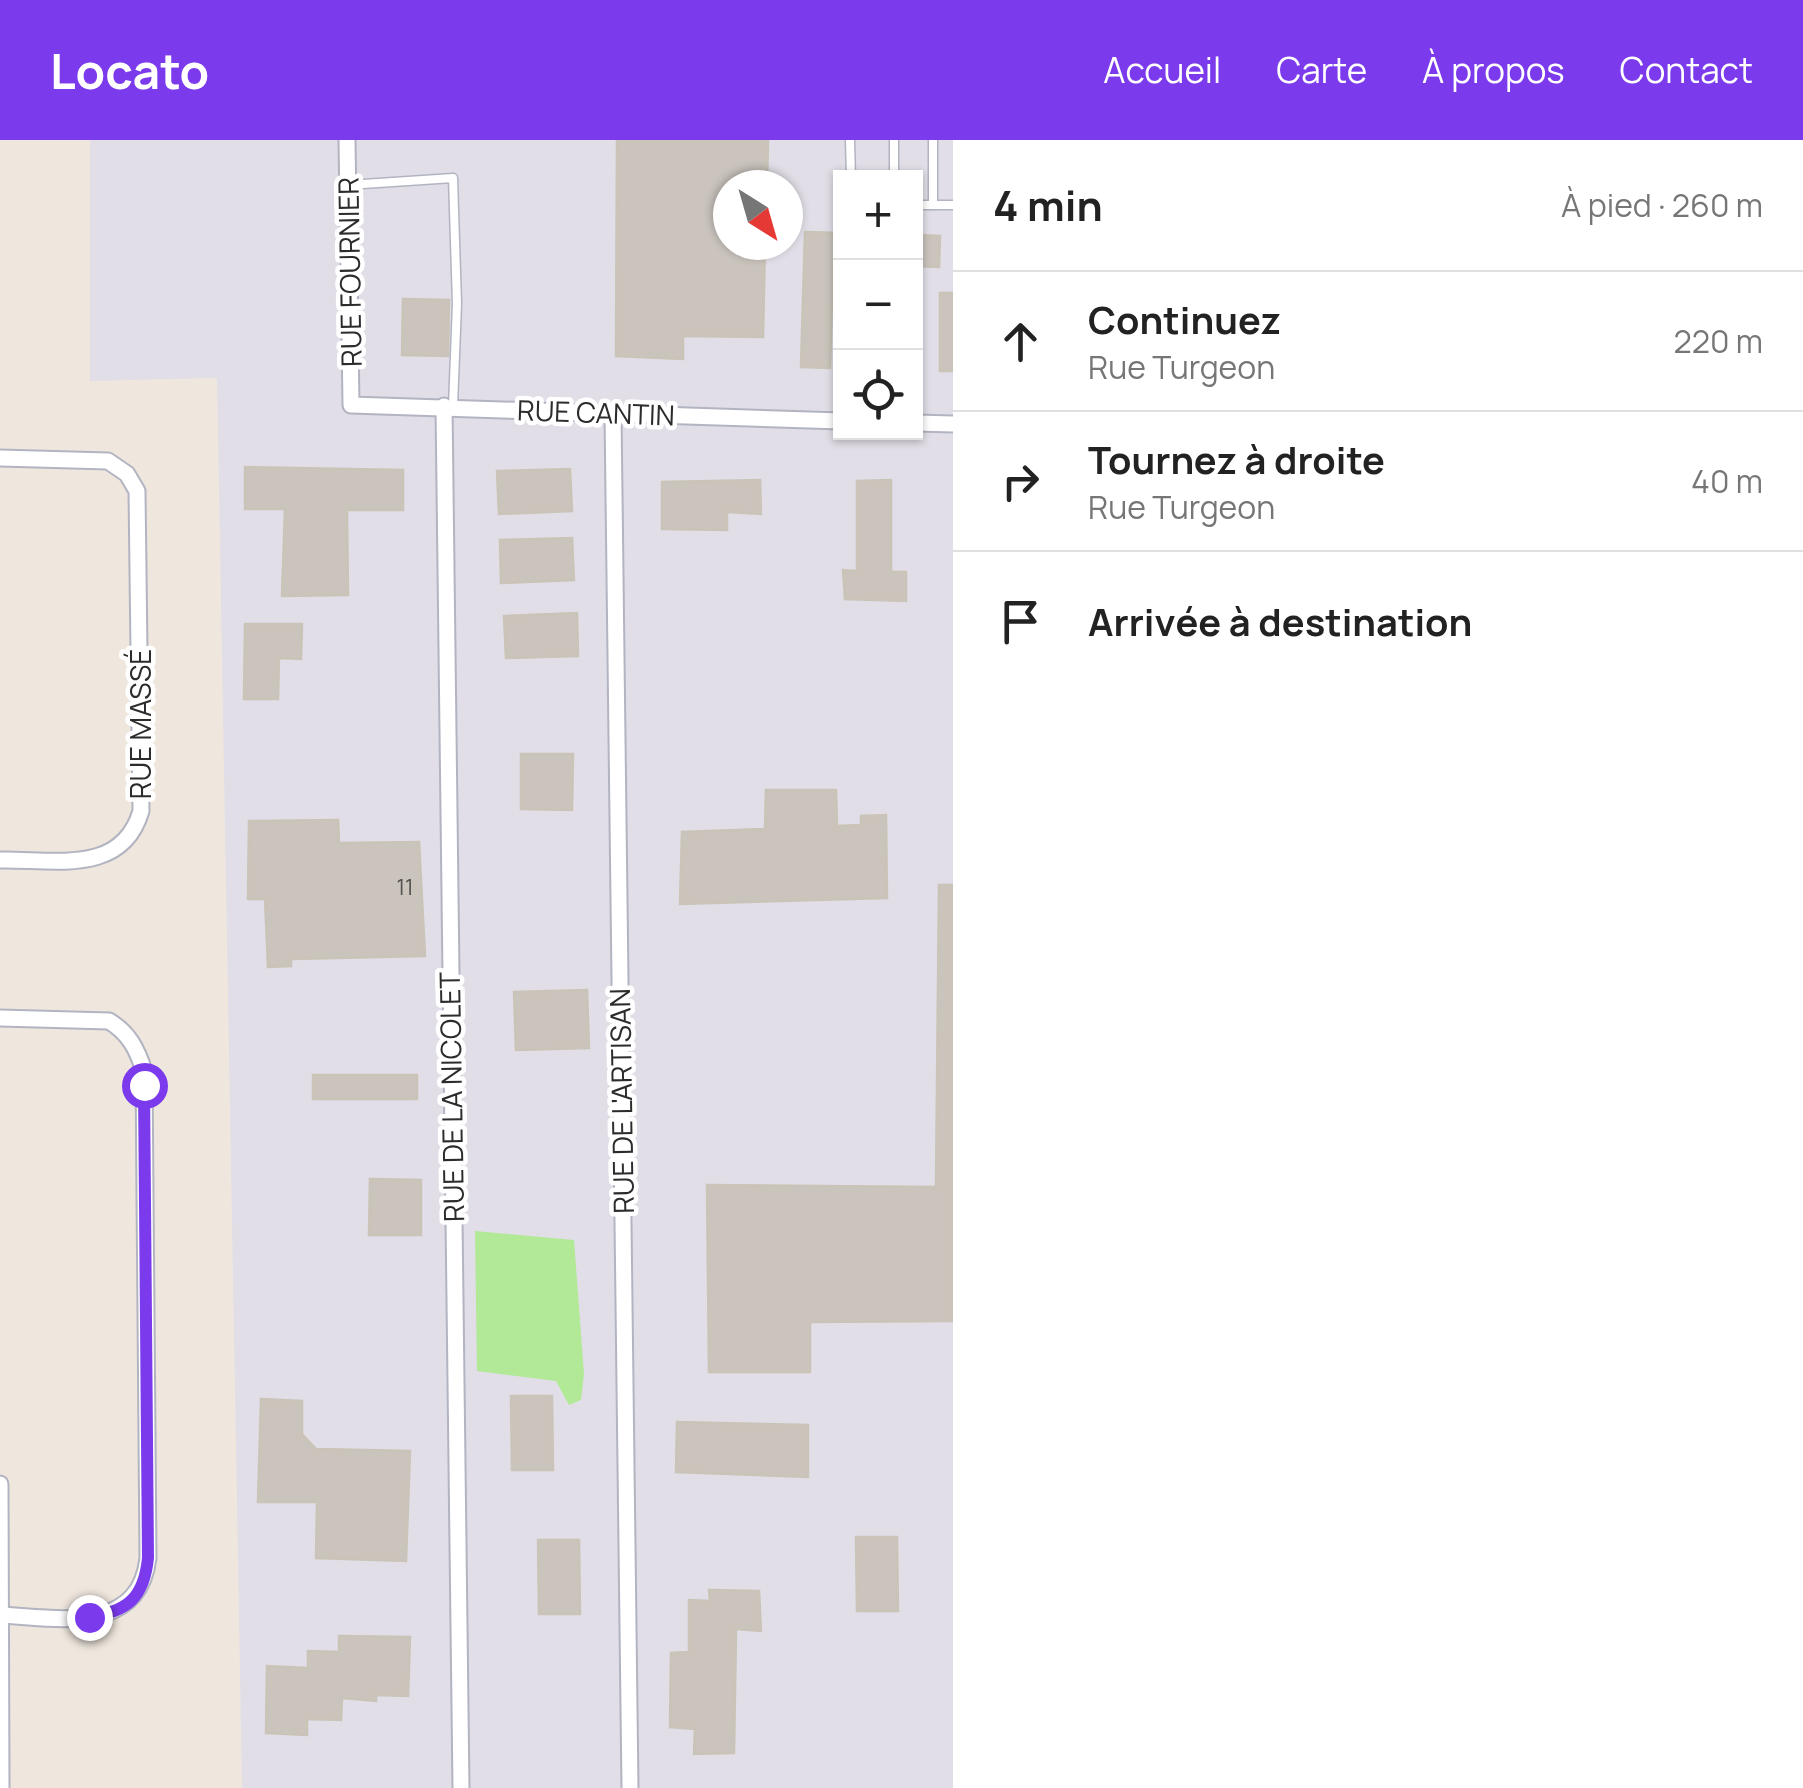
<!DOCTYPE html>
<html lang="fr">
<meta charset="utf-8">
<style>
body{margin:0;font-family:Manrope,sans-serif;background:#f6f6f6;color:#222}
.controls{position:absolute;right:30px;top:30px;display:grid;overflow:hidden;border-radius:0px;box-shadow:0 2px 8px #0004}
.controls button{width:90px;height:90px;display:grid;place-items:center;padding:0;border:0;border-bottom:2px solid #e0e0e0;background:#fff;color:#222;font:50px sans-serif}
.compass{position:absolute;left:713px;top:30px;width:90px;height:90px;border-radius:50%;background:#fff;box-shadow:0 2px 8px #0004;rotate:143deg}
.stop{position:absolute;width:30px;height:30px;margin:-22px;border:8px solid #7c3aed;border-radius:50%;background:#fff}
.stop.end{background:#7c3aed;border-color:#fff;box-shadow:0 2px 10px #0008}
.list{margin:0;padding:0;list-style:none}
h2{display:flex;justify-content:space-between;align-items:center;height:130px;margin:0;padding:0 40px;font-size:42px}
h2 small{font-size:32px;font-weight:400;color:#767676}
.list li{display:grid;grid-template-columns:65px 1fr auto;gap:30px;align-items:center;box-sizing:border-box;height:140px;padding:0 40px;border-top:2px solid #e0e0e0}
.list b{display:block;font-size:38px;white-space:nowrap}
.list p{margin:0;font-size:32px;white-space:nowrap;color:#767676}
.list em{font-size:32px;font-style:normal;color:#767676}
.icon{flex:none;width:55px;height:55px;fill:none;stroke:currentColor;stroke-width:2;stroke-linecap:round;stroke-linejoin:round}
.map{position:relative;flex:none;width:953px;height:1648px;overflow:hidden}
header{display:flex;align-items:center;gap:60px;box-sizing:border-box;height:140px;padding:0 50px;background:#7c3aed;color:#fff}
header strong{font-size:48px}
nav{display:flex;gap:55px;margin-inline-start:auto;font-size:35px}
main{display:flex}
aside{flex:1;background:#fff}
.map>svg:first-child{display:block}
</style>
<header>
<strong>Locato</strong>
<nav><a>Accueil</a><a>Carte</a><a>À propos</a><a>Contact</a></nav>
</header>
<main>
<div class="map">
<svg width="953" height="1648" viewBox="0 0 953 1648">
<rect width="100%" height="100%" fill="#efe7de"/>
<path fill="#e1dee7" fill-rule="evenodd" d="M90 0H953V1648H242L217 238 90 241ZM841 38H916V292H841ZM728 45H788V105H728Z"/>
<path fill="#b2e997" d="M475 1091 574 1100 584 1234 581 1260 569 1265 556 1241 477 1231Z"/>
<g fill="#cac4bd" stroke="#cac3b7" stroke-width="2.5">
<path d="M617 0H768L767 45H728V105H765L763 197 683 196V219L616 216Z"/>
<path d="M805 92 841 93V124H833L830 228 801 227Z"/>
<path d="M916 95 940 96 939 127 916 126Z"/>
<rect x="940" y="153" width="13" height="78"/>
<path d="M403 159 449 160 448 216 402 215Z"/>
<path d="M245 327 403 330V370H347L348 455 282 456 285 369H245Z"/>
<path d="M570 329 572 371 499 374 497 331Z"/>
<path d="M760 340 761 374 727 372V390L662 389V342Z"/>
<path d="M891 340V432H906V461L845 459 843 430 857 431V341Z"/>
<path d="M572 398 574 440 501 443 500 400Z"/>
<path d="M577 473 578 516 506 518 504 476Z"/>
<path d="M245 484H302L301 519 279 518 278 559H244Z"/>
<path d="M521 614H573L572 670 521 669Z"/>
<path d="M766 650H836L837 686 861 685V676L886 675 887 758 680 764 682 692 765 689Z"/>
<path d="M338 680 339 703 419 702 425 816 291 819V826L268 827 265 759H248L249 681Z"/>
<path d="M939 745H953V1181L810 1182V1232H709L707 1045 936 1047Z"/>
<path d="M587 850 589 908 516 910 514 852Z"/>
<rect x="313" y="935" width="104" height="24"/>
<path d="M370 1039 421 1040V1095H369Z"/>
<path d="M511 1256H552L553 1330H512Z"/>
<path d="M261 1259 302 1261V1294L316 1309 410 1311 406 1421 316 1418 317 1362H258Z"/>
<path d="M677 1282 808 1285V1337L676 1332Z"/>
<path d="M856 1397H897L898 1471H857Z"/>
<path d="M538 1400H579L580 1474H539Z"/>
<path d="M709 1450 759 1451 761 1491 736 1489 734 1613 694 1614 695 1589 670 1587 671 1513 689 1512V1460L710 1461Z"/>
<path d="M339 1496 410 1497 408 1556 376 1555V1561L342 1558 341 1580 307 1579V1595L266 1593 267 1526 308 1528V1511L339 1512Z"/>
</g>
<g fill="none" stroke-linecap="round" stroke-linejoin="round">
<defs>
<g id="lane">
<path d="M850 0 851 38"/>
<path d="M894 0V38"/>
<path d="M933 0V65"/>
<path d="M348 45 453 38 457 164 453 266"/>
<path d="M916 65H953"/>
</g>
<g id="street">
<path d="M347 0 351 265 841 281"/>
<path d="M444 266 461 1648"/>
<path d="M613 274 630 1648"/>
<path d="M916 283 953 284"/>
<path d="M0 318 108 321 127 334 137 351 141 671C122 736 54 719 0 720"/>
<path d="M0 878 109 881C129 893 137 909 144 931L148 1418C139 1495 58 1478 0 1475"/>
<path d="M0 1344 1 1648"/>
</g>
</defs>
<use href="#lane" stroke="#b2b4c1" stroke-width="11"/>
<use href="#street" stroke="#b2b4c1" stroke-width="19"/>
<use href="#lane" stroke="#fff" stroke-width="8"/>
<use href="#street" stroke="#fff" stroke-width="15"/>
</g>
<g fill="none" stroke-linecap="round" stroke-linejoin="round">
<path stroke="#7c3aed" stroke-width="12" d="M89 1477C127 1472 144 1458 148 1418L144 945"/>
</g>
<g text-anchor="middle" dominant-baseline="central" stroke-width="9" stroke-linejoin="round" paint-order="stroke">
<g font-size="22" fill="#545250">
<text x="405" y="747">11</text>
</g>
<g font-size="28" fill="#2c2c2c" stroke="#fff">
<text transform="translate(349 132) rotate(-91)">RUE FOURNIER</text>
<text transform="translate(596 272) rotate(2)">RUE CANTIN</text>
<text transform="translate(140 584) rotate(-90)">RUE MASSÉ</text>
<text transform="translate(451 957) rotate(-91)">RUE DE LA NICOLET</text>
<text transform="translate(621 961) rotate(-91)">RUE DE L'ARTISAN</text>
</g>
</g>
</svg>
<div class="controls">
<button>+</button>
<button>−</button>
<button><svg class="icon" aria-label="locate" viewBox="0 0 24 24"><circle cx="12" cy="12" r="6"/><path d="M12 2v4M12 18v4M2 12h4M18 12h4"/></svg></button>
</div>
<svg class="compass" viewBox="-18 -18 36 36"><path d="M0-13l5 13h-10z" fill="#e53935"/><path d="M0 13l5-13h-10z" fill="#767676"/></svg>
<div class="stop" style="left:144px;top:945px"></div>
<div class="stop end" style="left:89px;top:1477px"></div>
</div>
<aside>
<h2>4 min<small>À pied · 260 m</small></h2>
<ul class="list">
<li><svg class="icon" aria-label="ahead" viewBox="0 0 24 24"><path d="M12 20V5M6 11l6-6 6 6"/></svg><div><b>Continuez</b><p>Rue Turgeon</p></div><em>220 m</em></li>
<li><svg class="icon" aria-label="right" viewBox="0 0 24 24"><path d="M7 20v-9h11M14 6l5 5-5 5"/></svg><div><b>Tournez à droite</b><p>Rue Turgeon</p></div><em>40 m</em></li>
<li><svg class="icon" aria-label="arrive" viewBox="0 0 24 24"><path d="M6 21V4h12l-3 4 3 4H6"/></svg><div><b>Arrivée à destination</b></div></li>
</ul>
</aside>
</main>
